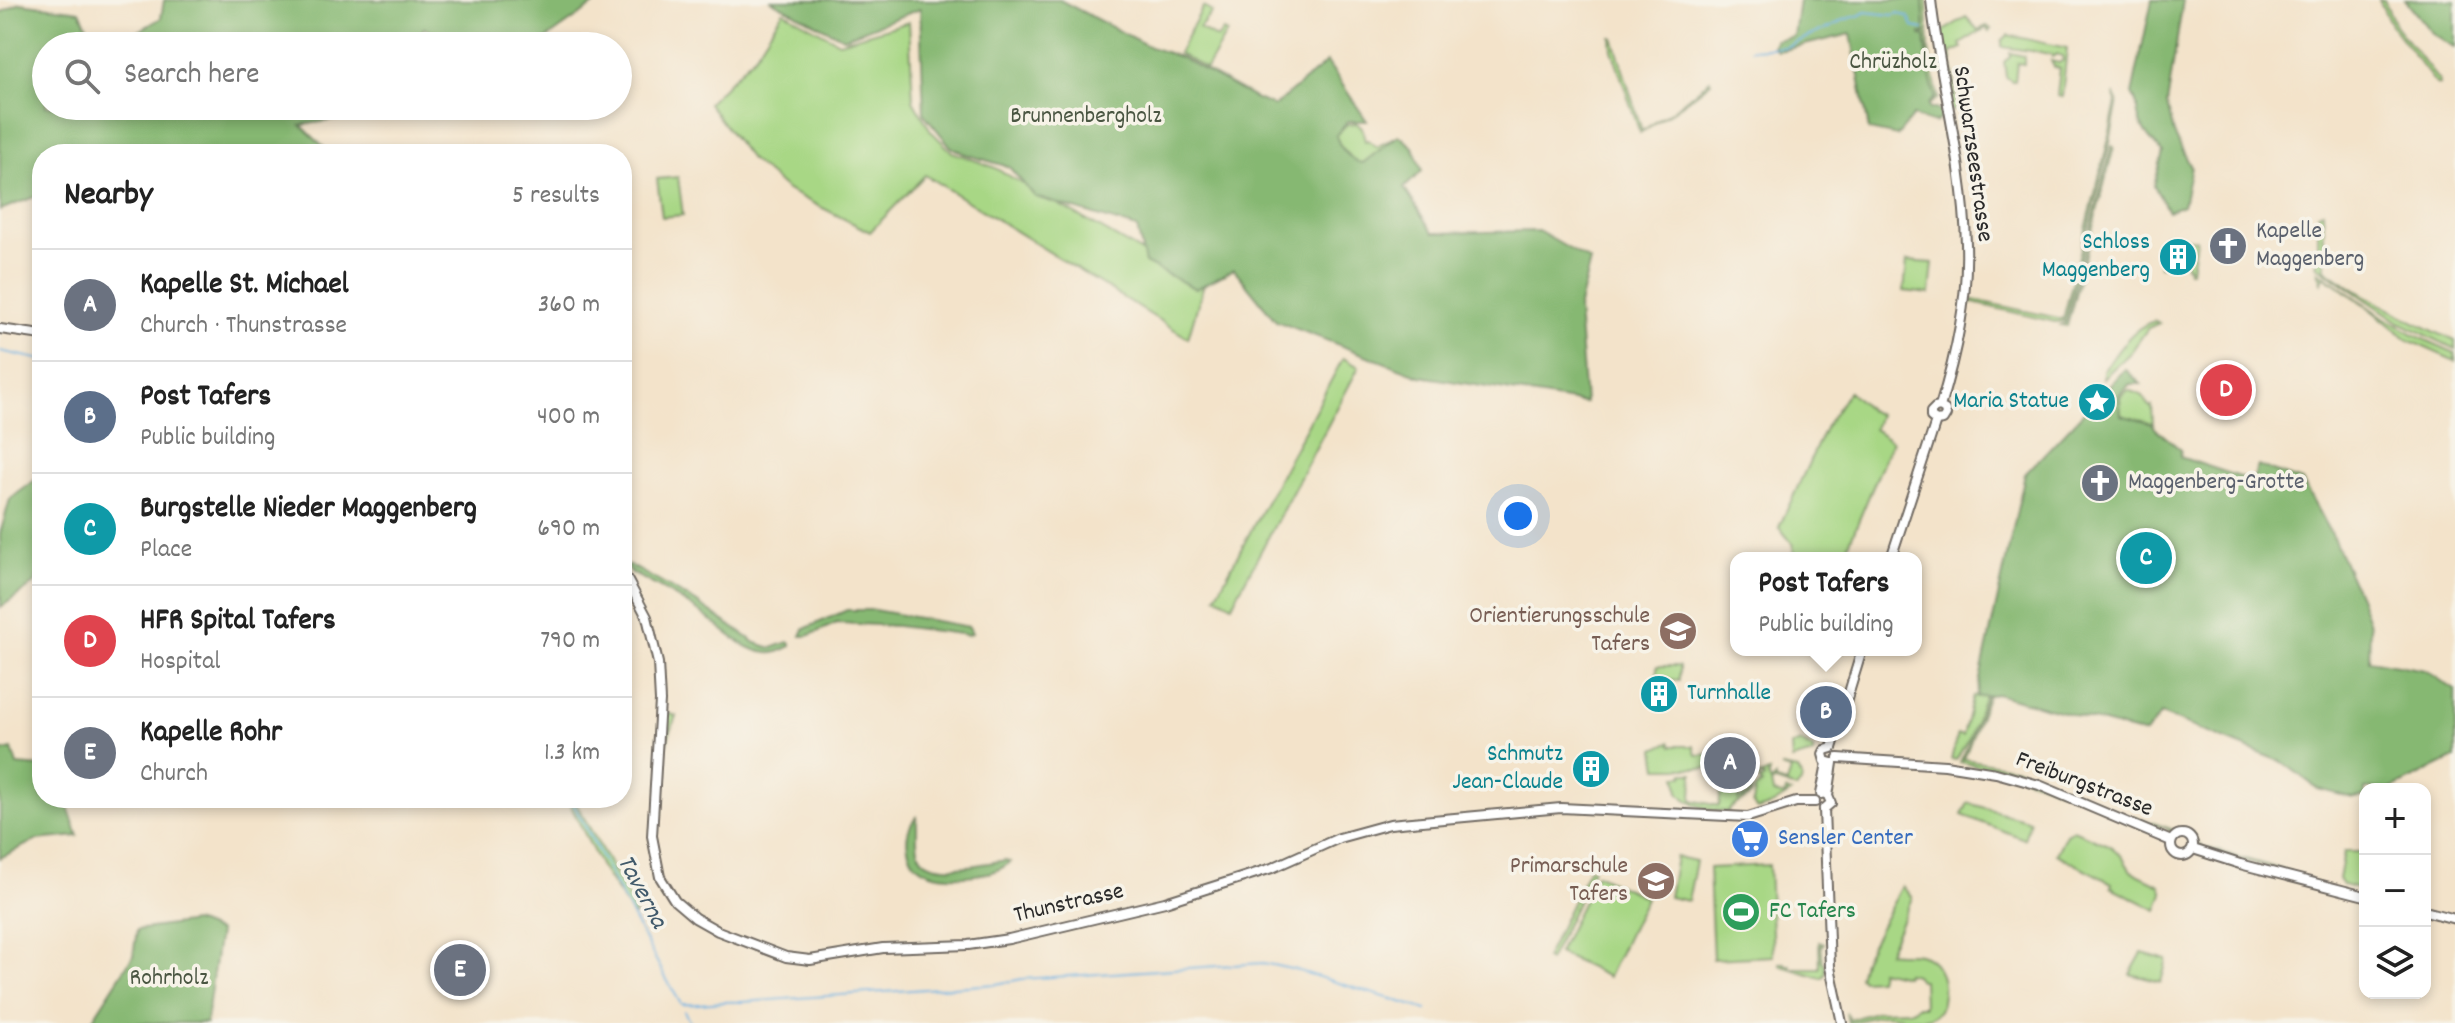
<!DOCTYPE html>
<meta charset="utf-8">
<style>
body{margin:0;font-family:Dekko,sans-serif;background:#f2f2f2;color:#222}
.controls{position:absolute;right:24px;bottom:24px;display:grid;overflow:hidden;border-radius:16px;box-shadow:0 4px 12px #0003}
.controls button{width:72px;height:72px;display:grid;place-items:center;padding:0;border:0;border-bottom:2px solid #e0e0e0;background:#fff;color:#222;font:40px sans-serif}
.you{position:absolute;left:1518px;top:516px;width:28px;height:28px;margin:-20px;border:6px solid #fff;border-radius:50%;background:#1a73e8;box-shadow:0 0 0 12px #1a73e833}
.badge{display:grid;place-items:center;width:52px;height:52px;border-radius:50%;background:#7c3aed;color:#fff;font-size:26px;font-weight:700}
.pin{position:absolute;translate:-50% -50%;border:4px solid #fff;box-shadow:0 2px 8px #0006}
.popup{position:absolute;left:1730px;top:552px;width:192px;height:104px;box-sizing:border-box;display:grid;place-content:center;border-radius:16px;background:#fff;filter:drop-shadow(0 2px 6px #0005);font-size:26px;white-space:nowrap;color:#767676}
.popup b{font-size:30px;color:#222}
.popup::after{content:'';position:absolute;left:50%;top:100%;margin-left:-16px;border:16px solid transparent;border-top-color:#fff}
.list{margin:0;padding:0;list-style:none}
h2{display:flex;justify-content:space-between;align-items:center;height:104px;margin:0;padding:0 32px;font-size:34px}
h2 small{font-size:26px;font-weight:400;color:#767676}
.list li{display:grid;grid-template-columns:52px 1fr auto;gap:24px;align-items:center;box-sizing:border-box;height:112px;padding:0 32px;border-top:2px solid #e0e0e0}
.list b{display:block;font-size:30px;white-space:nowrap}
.list p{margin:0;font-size:26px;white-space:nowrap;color:#767676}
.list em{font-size:26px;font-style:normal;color:#767676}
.icon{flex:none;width:44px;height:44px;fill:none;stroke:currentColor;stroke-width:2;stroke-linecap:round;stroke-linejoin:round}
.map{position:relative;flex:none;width:2455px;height:1023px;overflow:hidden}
.search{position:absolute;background:#fff;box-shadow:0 4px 12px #0003;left:32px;top:32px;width:600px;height:88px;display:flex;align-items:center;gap:20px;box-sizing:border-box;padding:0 28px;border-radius:44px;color:#767676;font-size:30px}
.panel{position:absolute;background:#fff;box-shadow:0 4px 12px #0003;left:32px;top:144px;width:600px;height:664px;border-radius:32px}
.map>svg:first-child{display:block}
</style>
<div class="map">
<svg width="2455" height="1023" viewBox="0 0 2455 1023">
<rect width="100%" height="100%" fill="#f7f3e8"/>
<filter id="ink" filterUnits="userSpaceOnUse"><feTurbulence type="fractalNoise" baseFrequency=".0125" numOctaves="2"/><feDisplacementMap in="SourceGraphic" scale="16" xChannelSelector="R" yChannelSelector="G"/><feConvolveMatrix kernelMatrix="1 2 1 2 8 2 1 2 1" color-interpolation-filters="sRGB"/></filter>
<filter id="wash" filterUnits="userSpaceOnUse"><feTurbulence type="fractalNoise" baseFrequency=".006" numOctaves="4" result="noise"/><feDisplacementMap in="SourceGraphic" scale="32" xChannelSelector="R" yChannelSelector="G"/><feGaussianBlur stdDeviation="1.8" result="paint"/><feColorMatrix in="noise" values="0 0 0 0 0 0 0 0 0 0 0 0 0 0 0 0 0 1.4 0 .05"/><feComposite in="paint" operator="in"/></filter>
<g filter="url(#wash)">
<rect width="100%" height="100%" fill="#f3e3ca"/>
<g fill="#a8d785" stroke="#6a8158" stroke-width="2">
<path d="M1923 0H1927L1929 51 1938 98 1928 105 1935 97 1928 69Z"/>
<path d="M2379 0H2384L2395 25 2439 81V85L2436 84 2391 25Z"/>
<path d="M1203 7 1212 12 1199 28 1217 39 1223 31 1227 33 1206 69 1178 53Z"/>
<path d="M783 11 839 42 909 22 913 100 931 131 952 152 993 167 1203 287 1188 338 925 175 870 232 787 190 750 159 708 103 755 55Z"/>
<path d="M1966 17 1978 30 1987 26 1991 29 1989 31 1986 28 1960 44 1962 48 1951 53 1957 106 1956 110 1951 111 1945 76 1947 59 1942 32Z"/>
<path d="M2008 35 2067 48 2062 97 2057 96 2060 68 2054 67 2051 61 2059 63 2063 60 2062 56 2057 54 2052 57 2051 54 2002 47V41Z"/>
<path d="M1611 37H1613L1642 131 1673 110 1710 80 1711 82 1683 104 1640 133 1612 50Z"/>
<path d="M2010 53 2024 56V64L2017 63 2015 81H2012L2006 77 2004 62 2010 57Z"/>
<path d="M2114 94 2118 101 2110 142 2065 321 2055 322 1969 302V299L2063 319 2108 142 2116 102Z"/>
<path d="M1356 123 1362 127 1365 141 1368 140 1377 147 1399 135 1363 163H1356L1338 143 1336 135 1347 124Z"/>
<path d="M2112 146 2114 147 2067 326 2061 325 2067 322Z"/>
<path d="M678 177 683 215 662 217 657 179Z"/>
<path d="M2323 211 2325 269C2366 299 2409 320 2455 341V349L2399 322 2316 265 2318 260V213Z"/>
<path d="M2164 234 2196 239 2191 271H2188L2189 267 2186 266 2190 242 2168 238 2162 266H2159Z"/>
<path d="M1907 261 1933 263 1930 294 1904 291Z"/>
<path d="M2318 271 2385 318 2419 337 2455 353V361L2410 341 2357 299 2324 276 2322 282Z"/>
<path d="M2156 321 2159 323 2148 328 2131 352 2103 378V370C2118 353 2132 325 2156 321Z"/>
<path d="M1343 358 1359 367 1232 605 1216 596Z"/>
<path d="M2128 390 2141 395 2150 407 2152 406 2153 424 2121 415 2120 397Z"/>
<path d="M1849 391 1869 410 1879 415 1874 429 1892 441 1843 558H1807L1794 552 1792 543 1779 527 1826 426Z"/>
<path d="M1657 666H1679V680L1657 679Z"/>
<path d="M1985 695 1970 737 1956 760 1951 759 1958 734 1963 736 1973 696Z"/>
<path d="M1987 695H1988L1964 759 2017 768 2080 794 2079 796 2009 772 1960 762 1972 737Z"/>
<path d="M664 712 676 716 661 759 660 758Z"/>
<path d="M1670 742 1672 746H1694L1696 755 1718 754 1727 758 1726 768H1658L1655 749Z"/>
<path d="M1801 742 1813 749V754L1792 760 1791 746Z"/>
<path d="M1781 767 1798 770 1802 777 1801 783 1796 789 1776 782 1771 783 1773 793 1785 796 1786 791 1791 793 1770 806 1757 810 1753 804 1755 789 1762 784 1759 780H1762L1764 778 1761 776 1756 779 1757 777 1769 772 1768 777 1771 782 1775 778V781L1787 784 1791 770Z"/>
<path d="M1684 773H1693L1692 800 1719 806 1721 792 1738 793V800L1749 795 1752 786 1751 795C1744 803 1733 802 1728 812 1708 811 1693 806 1679 793L1677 776H1683Z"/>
<path d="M567 798H573L633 906 635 915 633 916 601 867Z"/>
<path d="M1968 803 2030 821 2024 839 1962 815Z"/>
<path d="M2136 817 2171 829 2191 832 2198 843 2204 847 2290 872 2213 852C2201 847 2197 840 2187 833H2172L2166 828 2135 821Z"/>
<path d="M2073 830 2109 845 2121 855 2131 871 2160 885 2163 893 2157 910 2111 887 2112 883 2056 854 2066 834Z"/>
<path d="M2344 852H2365V891L2343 885 2339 879Z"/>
<path d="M1676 857 1696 861 1688 901 1669 897Z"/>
<path d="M1769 865 1773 956 1713 959 1709 868Z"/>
<path d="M1589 867 1593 869 1549 961 1545 959Z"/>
<path d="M1596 874 1646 898 1608 977 1558 953Z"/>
<path d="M1902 886 1912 898 1888 952C1898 954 1909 952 1919 954 1936 958 1945 977 1943 993 1942 1001 1942 1011 1934 1015 1920 1023 1899 1015 1885 1015 1873 1015 1860 1022 1848 1023L1846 1012 1849 1020 1878 1011 1912 1010 1917 1006H1924L1923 980H1919L1915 975 1906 973 1905 976 1880 970 1878 979 1862 980 1859 977 1863 960Z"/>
<path d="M1819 941 1824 943 1821 946 1823 962 1825 964 1826 973 1822 978 1782 966 1780 965V963H1785V965H1790V968H1820Z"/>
<path d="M2142 953 2167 960 2161 982 2130 974Z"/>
</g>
<g fill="#86b872" stroke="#58724e" stroke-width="2">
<path d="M164 0H601L536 46H469L424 28 410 46H114L161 18Z"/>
<path d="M770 0H1060L1150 47 1180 57 1256 99 1274 106 1327 62 1367 121H1348L1336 135C1339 147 1351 162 1363 163L1399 135 1413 147 1422 171 1404 188 1433 233 1538 231 1590 261 1578 309 1585 403 1420 376 1276 321 1234 269 1196 289 1145 263 1137 228 1035 197 1009 167 965 154 951 147 924 114 920 9 843 38Z"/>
<path d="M1799 0H1923L1925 34 1921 33V36H1925L1928 69 1935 97 1928 105 1930 109H1936L1940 112V119L1934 123 1913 116 1897 136 1869 130 1851 34 1783 50 1777 51 1773 46 1775 40 1794 36Z"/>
<path d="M2152 0H2183L2167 104 2174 134 2191 167 2183 205 2168 211 2154 186 2163 152C2153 143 2143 133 2139 119 2135 107 2140 107 2132 94Z"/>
<path d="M2405 0H2455V48L2431 32Z"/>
<path d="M20 3 80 11 96 46H46V106H372L368 115 301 125 331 154H42V194L0 210V13Z"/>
<path d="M2125 369 2141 384H2130L2119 395 2121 415 2153 424 2155 428 2181 450 2180 457 2252 481 2258 466 2302 481 2334 540 2359 596 2370 627 2369 660 2425 670 2455 690V758L2391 789H2365V797L2353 798 2318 789 2284 763 2161 714 2145 734 1996 694 1976 697 2025 474Z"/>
<path d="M42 475V563L35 583 1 607 0 534 10 499Z"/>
<path d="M630 565 696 602 756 643 772 648 788 642 791 643V646C783 650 776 654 767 653 742 651 714 620 692 607 673 594 652 584 632 573L626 566Z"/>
<path d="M847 610H874L969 627 972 633 968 635 897 626 837 623 808 636H801L804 629Z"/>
<path d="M12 749 17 765 42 767V798H65L78 836 36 840 0 858V752Z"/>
<path d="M916 817C919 829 914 843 920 855 931 877 986 863 1006 860L1010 862C995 877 951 879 931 873 905 865 901 836 916 817Z"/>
<path d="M194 922 219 932 206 1023H90L133 956 137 930Z"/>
</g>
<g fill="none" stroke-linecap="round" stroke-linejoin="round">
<g stroke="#6bb0e1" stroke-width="2">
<path d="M1910 19 1913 27 1923 29"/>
<path d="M1824 30C1832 28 1835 25 1841 21 1850 16 1857 19 1865 12L1893 15 1899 13 1909 17"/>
<path d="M1751 49 1785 47 1821 31"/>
<path d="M0 351 42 360"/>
<path d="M570 798C607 866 641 937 681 1004 701 1006 721 1000 742 1002L996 984 1022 979 1263 963 1296 970 1427 1010"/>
<path d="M684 1011 690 1023"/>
</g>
</g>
</g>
<g filter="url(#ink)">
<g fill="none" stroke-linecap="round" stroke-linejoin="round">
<defs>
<g id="secondary">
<path d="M1931 0C1940 81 1964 162 1966 244 1968 300 1956 354 1940 407L1945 410 1946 415 1943 420 1936 421 1931 417V412L1935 408 1940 407"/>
<path d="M0 329 42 335"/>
<path d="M1891 558 1936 421"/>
<path d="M622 570 647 617 658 663 660 701 652 836 660 877 675 901 695 918 718 931 786 957 810 960 883 948 968 945 1009 939 1165 902 1272 868 1339 838 1390 824 1561 808 1748 817 1796 802H1815"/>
<path d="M1832 748 1862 650"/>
<path d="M1838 758 1945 765 1996 773 2039 785 2171 841"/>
<path d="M1832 763 1825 761 1823 754 1825 750 1832 748"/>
<path d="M1821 794 1827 763"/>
<path d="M1824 809 1830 967 1842 1023"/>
<path d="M1824 809 1831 803 1828 796 1833 763"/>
<circle cx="2182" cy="845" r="11"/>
<path d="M2193 849 2240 864 2365 896"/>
<path d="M2425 911 2455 919"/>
</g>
</defs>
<use href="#secondary" stroke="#716b63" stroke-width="12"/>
<use href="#secondary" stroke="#fff" stroke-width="8"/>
</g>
</g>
<defs>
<symbol id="church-disc" viewBox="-11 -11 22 22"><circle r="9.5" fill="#6b7280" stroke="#f7f3e8"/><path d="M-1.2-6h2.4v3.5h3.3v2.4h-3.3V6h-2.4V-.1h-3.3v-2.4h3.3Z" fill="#fff"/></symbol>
<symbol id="building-disc" viewBox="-11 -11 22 22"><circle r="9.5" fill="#0f9aa8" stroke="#f7f3e8"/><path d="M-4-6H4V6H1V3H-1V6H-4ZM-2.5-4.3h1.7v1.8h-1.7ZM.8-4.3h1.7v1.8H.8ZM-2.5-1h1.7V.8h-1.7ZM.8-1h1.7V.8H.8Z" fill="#fff"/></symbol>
<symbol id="sight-disc" viewBox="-11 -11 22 22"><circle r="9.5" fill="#0f9aa8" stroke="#f7f3e8"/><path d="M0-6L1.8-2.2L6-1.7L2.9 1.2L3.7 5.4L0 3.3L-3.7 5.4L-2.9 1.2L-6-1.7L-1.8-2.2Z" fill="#fff"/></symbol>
<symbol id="school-disc" viewBox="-11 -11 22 22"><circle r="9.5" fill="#8d6e63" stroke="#f7f3e8"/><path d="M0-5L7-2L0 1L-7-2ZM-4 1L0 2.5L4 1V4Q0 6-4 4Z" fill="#fff"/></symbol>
<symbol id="supermarket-disc" viewBox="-11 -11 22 22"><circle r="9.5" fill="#3f7fe0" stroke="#f7f3e8"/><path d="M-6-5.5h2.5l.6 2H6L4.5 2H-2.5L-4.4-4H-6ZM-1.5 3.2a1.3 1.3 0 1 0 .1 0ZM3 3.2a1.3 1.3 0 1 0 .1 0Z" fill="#fff"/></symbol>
<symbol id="stadium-disc" viewBox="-11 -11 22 22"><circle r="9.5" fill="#2e9e5b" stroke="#f7f3e8"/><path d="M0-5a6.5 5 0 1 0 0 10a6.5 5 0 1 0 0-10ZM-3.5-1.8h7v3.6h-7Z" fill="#fff"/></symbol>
</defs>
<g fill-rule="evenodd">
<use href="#church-disc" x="2206" y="224" width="44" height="44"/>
<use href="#building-disc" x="2156" y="235" width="44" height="44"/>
<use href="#sight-disc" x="2075" y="380" width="44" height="44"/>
<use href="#church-disc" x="2078" y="461" width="44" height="44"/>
<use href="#school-disc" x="1656" y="609" width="44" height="44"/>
<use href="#building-disc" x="1637" y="672" width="44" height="44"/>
<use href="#building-disc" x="1569" y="747" width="44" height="44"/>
<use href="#supermarket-disc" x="1728" y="817" width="44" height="44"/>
<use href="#school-disc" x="1634" y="859" width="44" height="44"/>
<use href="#stadium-disc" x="1719" y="890" width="44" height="44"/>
</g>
<g text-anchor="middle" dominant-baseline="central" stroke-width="7" stroke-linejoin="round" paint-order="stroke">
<g font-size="24" fill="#4a5642" stroke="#f7f3e8">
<text x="1893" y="63">Chrüzholz</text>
<text x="1086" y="117">Brunnenbergholz</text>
<text x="169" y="979">Rohrholz</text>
</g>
<g font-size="24" fill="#2b2b2b" stroke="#f7f3e8">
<text transform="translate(1972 154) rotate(82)">Schwarzseestrasse</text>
<text transform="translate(2084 785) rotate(21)">Freiburgstrasse</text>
<text transform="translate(1069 904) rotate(-13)">Thunstrasse</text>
</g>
<g font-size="24" fill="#5b616d" stroke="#f7f3e8" text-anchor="start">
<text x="2256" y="232">Kapelle<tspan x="2256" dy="28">Maggenberg</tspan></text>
<text x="2128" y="483">Maggenberg-Grotte</text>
</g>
<g font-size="24" fill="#0d838f" stroke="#f7f3e8" text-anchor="end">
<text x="2150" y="243">Schloss<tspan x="2150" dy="28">Maggenberg</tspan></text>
<text x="2069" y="402">Maria Statue</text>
<text x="1687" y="694" text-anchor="start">Turnhalle</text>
<text x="1563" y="755">Schmutz<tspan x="1563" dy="28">Jean-Claude</tspan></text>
</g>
<g font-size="24" fill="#785e54" stroke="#f7f3e8" text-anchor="end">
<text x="1650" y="617">Orientierungsschule<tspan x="1650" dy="28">Tafers</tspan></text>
<text x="1628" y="867">Primarschule<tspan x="1628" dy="28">Tafers</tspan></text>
</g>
<g font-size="24" fill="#366cbe" stroke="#f7f3e8" text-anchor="start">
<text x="1778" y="839">Sensler Center</text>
</g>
<g font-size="24" fill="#27864d" stroke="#f7f3e8" text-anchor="start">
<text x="1769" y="912">FC Tafers</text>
</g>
<g font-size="26" font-style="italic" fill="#415a6b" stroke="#f7f3e8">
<text transform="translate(641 892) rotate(62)">Taverna</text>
</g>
</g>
</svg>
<div class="controls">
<button>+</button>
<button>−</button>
<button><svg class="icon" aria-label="layers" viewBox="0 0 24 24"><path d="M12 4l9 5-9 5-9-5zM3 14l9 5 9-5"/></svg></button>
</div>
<div class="you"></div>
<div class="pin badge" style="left:1730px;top:763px;background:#6b7280">A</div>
<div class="pin badge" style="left:1826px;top:712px;background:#5c6f8a">B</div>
<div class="popup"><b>Post Tafers</b>Public building</div>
<div class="pin badge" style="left:2146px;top:558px;background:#0f9aa8">C</div>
<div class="pin badge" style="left:2226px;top:390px;background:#e0444e">D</div>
<div class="pin badge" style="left:460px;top:970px;background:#6b7280">E</div>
<div class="search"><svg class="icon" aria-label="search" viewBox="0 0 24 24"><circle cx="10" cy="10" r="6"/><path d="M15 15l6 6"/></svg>Search here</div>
<section class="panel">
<h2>Nearby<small>5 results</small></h2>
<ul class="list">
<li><span class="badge" style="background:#6b7280">A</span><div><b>Kapelle St. Michael</b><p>Church · Thunstrasse</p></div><em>360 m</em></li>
<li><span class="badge" style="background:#5c6f8a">B</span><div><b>Post Tafers</b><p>Public building</p></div><em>400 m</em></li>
<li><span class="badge" style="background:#0f9aa8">C</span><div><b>Burgstelle Nieder Maggenberg</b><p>Place</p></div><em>690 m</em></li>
<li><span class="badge" style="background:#e0444e">D</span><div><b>HFR Spital Tafers</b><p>Hospital</p></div><em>790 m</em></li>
<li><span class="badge" style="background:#6b7280">E</span><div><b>Kapelle Rohr</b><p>Church</p></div><em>1.3 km</em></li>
</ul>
</section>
</div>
